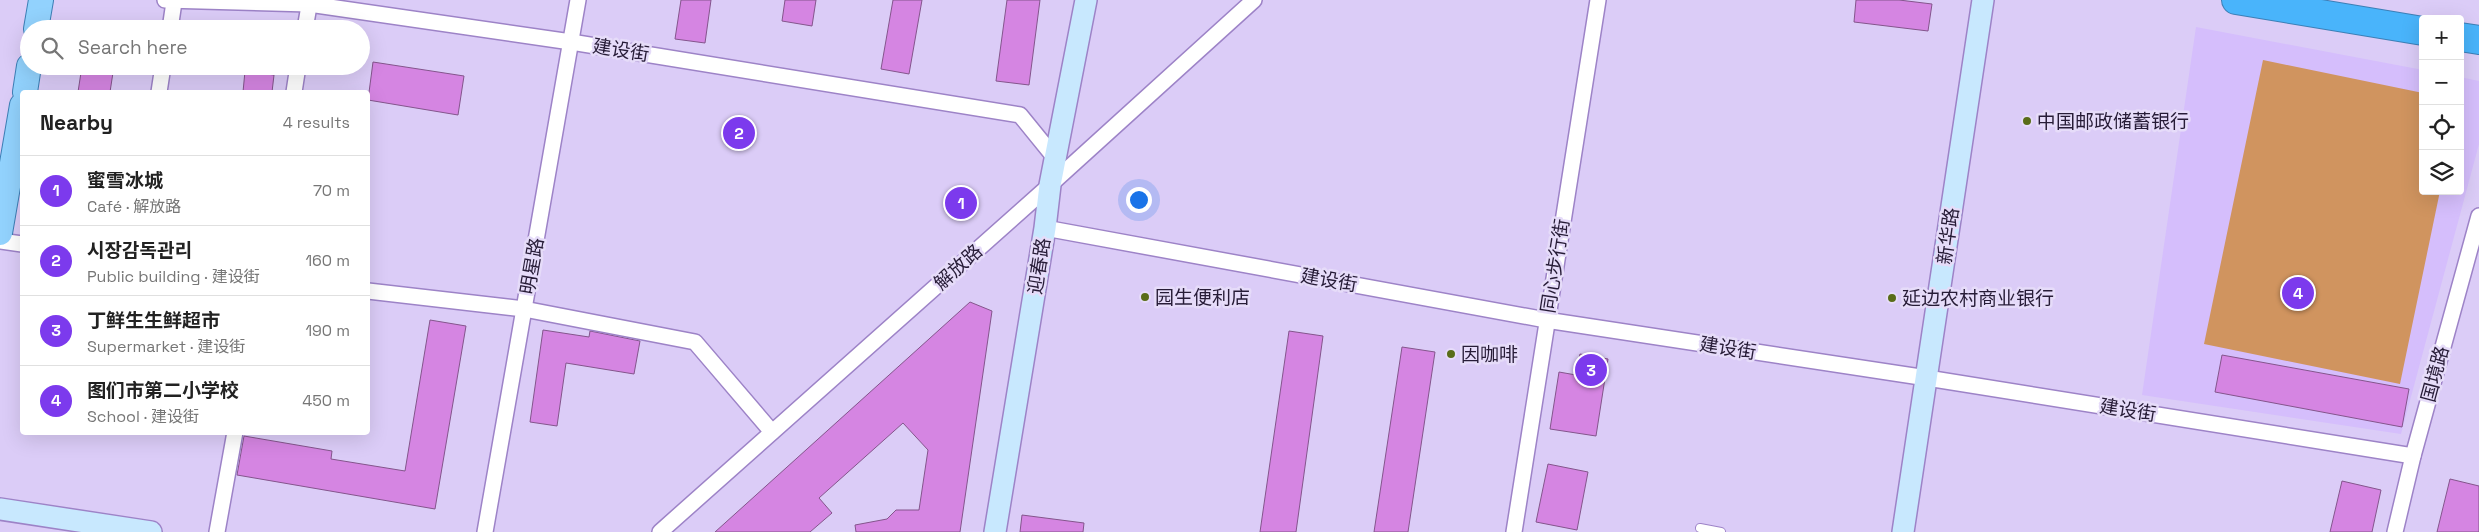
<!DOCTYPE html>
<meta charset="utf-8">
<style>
body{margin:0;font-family:"Space Grotesk","Noto Sans SC","Noto Sans KR",sans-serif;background:#f6f6f6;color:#222}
.controls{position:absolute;right:15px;top:15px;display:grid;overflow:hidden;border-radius:5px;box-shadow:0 5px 20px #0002}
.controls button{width:45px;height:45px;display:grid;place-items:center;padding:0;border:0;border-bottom:1px solid #e0e0e0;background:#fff;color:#222;font:25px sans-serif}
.you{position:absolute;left:1138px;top:199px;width:18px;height:18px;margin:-12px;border:4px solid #fff;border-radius:50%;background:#1a73e8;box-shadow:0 0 0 8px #1a73e833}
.badge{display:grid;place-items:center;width:32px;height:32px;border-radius:50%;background:#7c3aed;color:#fff;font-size:16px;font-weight:700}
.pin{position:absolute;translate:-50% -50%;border:2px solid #fff;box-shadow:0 1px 5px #0006}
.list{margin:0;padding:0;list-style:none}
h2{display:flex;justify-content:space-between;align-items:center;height:65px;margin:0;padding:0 20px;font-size:21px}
h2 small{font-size:16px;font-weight:400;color:#767676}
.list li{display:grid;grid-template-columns:32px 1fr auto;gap:15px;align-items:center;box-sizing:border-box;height:70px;padding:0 20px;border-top:1px solid #e0e0e0}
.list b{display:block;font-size:19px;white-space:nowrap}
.list p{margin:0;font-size:16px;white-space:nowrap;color:#767676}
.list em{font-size:16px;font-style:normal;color:#767676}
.icon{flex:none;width:28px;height:28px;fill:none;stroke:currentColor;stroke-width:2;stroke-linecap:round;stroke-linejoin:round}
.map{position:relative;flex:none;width:2479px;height:532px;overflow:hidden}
.search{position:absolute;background:#fff;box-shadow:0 5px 20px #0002;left:20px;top:20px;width:350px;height:55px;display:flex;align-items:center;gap:12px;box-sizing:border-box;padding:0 18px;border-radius:28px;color:#767676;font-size:19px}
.panel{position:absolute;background:#fff;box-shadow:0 5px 20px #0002;left:20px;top:90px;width:350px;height:345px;border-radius:5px}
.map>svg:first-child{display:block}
</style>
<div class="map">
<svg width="2479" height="532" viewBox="0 0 2479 532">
<rect width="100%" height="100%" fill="#dbccf7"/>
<path fill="#d5befc" d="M2196 27 2423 70V191H2460V77L2479 81V144L2401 434 2142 395Z"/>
<path fill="#d0945f" d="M2263 60 2423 93V191H2440L2400 384 2204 344Z"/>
<g fill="#d585e2" stroke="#84558c">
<path d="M681 0H711L705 43 675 39Z"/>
<path d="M785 0H816L812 26 782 21Z"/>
<path d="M893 0H922L909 74 881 69Z"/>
<path d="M1007 0H1040L1029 85 996 81Z"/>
<path d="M1856 0H1899L1932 4 1928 31 1854 22Z"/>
<path d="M373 62 464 76 458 115 368 100Z"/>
<path d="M82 66H114L110 92H78Z"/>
<path d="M245 71 274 75 272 92H243Z"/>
<path d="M970 302 992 311 960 532H856L855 525 887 519 896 510H919L928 450 903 423 819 498 832 513 810 532H715Z"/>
<path d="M430 320 466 326 435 509 237 475 244 436 332 451 331 459 405 471Z"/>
<path d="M543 330 589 337 590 331 640 341 634 374 566 363 557 426 530 422Z"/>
<path d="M1289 331 1323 336 1296 532H1260Z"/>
<path d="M1402 347 1435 352 1408 532H1374Z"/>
<path d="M1580 354 1608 359 1596 436 1550 429 1559 372 1576 375Z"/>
<path d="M2222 355 2409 389 2402 427 2215 392Z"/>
<path d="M1548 464 1588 472 1577 530 1536 522Z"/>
<path d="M2450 479 2479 486V532H2437Z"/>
<path d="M2342 481 2381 490 2372 532H2330Z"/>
<path d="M1022 515 1084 523 1083 532H1020Z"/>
</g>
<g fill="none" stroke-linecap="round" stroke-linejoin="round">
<defs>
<path id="lane" d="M1700 528 1721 532"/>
<g id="street">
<path d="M165 0 309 4 571 42 1020 115 1055 158"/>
<path d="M170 29 174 2"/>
<path d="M305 29 310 0"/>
<path d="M159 92 163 66"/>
<path d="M294 92 298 66"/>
<path d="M1045 228 1546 320 1927 378 2413 456"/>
<path d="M0 241 22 244"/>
<path d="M368 291 524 309 695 342 772 432"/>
<path d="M217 532 235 432"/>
<path d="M485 532 578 0"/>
<path d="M660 532 1050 185 1254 0"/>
<path d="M1514 532 1598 0"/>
<path d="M2395 532 2413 456 2479 216"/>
</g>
<g id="secondary">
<path d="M0 509 151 532"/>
<path d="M995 532 1045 228 1050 185 1086 0"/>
<path d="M1903 532 1983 0"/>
</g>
<g id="primary">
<path d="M36 29 41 0"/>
<path d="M25 92 29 66"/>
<path d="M0 233 22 105"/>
</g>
<g id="highway">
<path d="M2236 0 2423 31"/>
<path d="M2460 37 2479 40"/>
</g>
</defs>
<use href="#lane" stroke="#9d83c7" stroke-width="10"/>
<use href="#street" stroke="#9d83c7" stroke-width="18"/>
<use href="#secondary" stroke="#9d83c7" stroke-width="24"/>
<use href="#primary" stroke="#3d7fb6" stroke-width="26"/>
<use href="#highway" stroke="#3d7fb6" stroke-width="30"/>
<use href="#lane" stroke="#fff" stroke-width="8"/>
<use href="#street" stroke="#fff" stroke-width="15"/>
<use href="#secondary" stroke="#c8e8fe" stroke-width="21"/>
<use href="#primary" stroke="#92d2fd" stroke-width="24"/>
<use href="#highway" stroke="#49b4fb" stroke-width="28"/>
</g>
<g fill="#596c18" stroke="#e6dcf9" stroke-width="2">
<circle cx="2027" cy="121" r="5"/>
<circle cx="1145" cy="297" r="5"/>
<circle cx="1892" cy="298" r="5"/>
<circle cx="1451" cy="354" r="5"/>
</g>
<g text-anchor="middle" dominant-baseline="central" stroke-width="5" stroke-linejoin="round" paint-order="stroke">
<g font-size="19" fill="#271c37" stroke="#e6dcf9">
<text transform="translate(621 50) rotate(9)">建设街</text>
<text transform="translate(1948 236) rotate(-82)">新华路</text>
<text transform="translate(532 266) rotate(-80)">明星路</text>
<text transform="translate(1039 266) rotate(-81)">迎春路</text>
<text transform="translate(1555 266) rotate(-81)">同心步行街</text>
<text transform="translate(958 267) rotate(-42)">解放路</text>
<text transform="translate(1329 280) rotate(10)">建设街</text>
<text transform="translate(1728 348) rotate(9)">建设街</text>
<text transform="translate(2435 374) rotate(-75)">国境路</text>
<text transform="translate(2128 410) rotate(9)">建设街</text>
</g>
<g font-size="19" fill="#271c37" stroke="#e6dcf9" text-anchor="start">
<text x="2037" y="121">中国邮政储蓄银行</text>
<text x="1155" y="297">园生便利店</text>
<text x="1902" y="298">延边农村商业银行</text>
<text x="1461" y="354">因咖啡</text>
</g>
</g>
</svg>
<div class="controls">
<button>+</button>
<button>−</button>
<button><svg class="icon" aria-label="locate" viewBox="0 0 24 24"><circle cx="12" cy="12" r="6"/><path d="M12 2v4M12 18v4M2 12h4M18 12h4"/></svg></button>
<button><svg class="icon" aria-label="layers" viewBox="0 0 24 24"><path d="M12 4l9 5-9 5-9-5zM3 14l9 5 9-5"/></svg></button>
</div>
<div class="you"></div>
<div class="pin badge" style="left:961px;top:203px">1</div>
<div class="pin badge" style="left:739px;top:133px">2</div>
<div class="pin badge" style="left:1591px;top:370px">3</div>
<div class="pin badge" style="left:2298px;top:293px">4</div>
<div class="search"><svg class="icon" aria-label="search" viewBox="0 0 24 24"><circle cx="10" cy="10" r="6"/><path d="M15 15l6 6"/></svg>Search here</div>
<section class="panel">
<h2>Nearby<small>4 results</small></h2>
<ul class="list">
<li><span class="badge">1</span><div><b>蜜雪冰城</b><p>Café · 解放路</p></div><em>70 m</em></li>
<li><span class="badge">2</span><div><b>시장감독관리</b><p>Public building · 建设街</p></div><em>160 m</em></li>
<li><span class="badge">3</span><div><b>丁鲜生生鲜超市</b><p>Supermarket · 建设街</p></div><em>190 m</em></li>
<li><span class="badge">4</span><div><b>图们市第二小学校</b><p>School · 建设街</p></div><em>450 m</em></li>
</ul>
</section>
</div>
